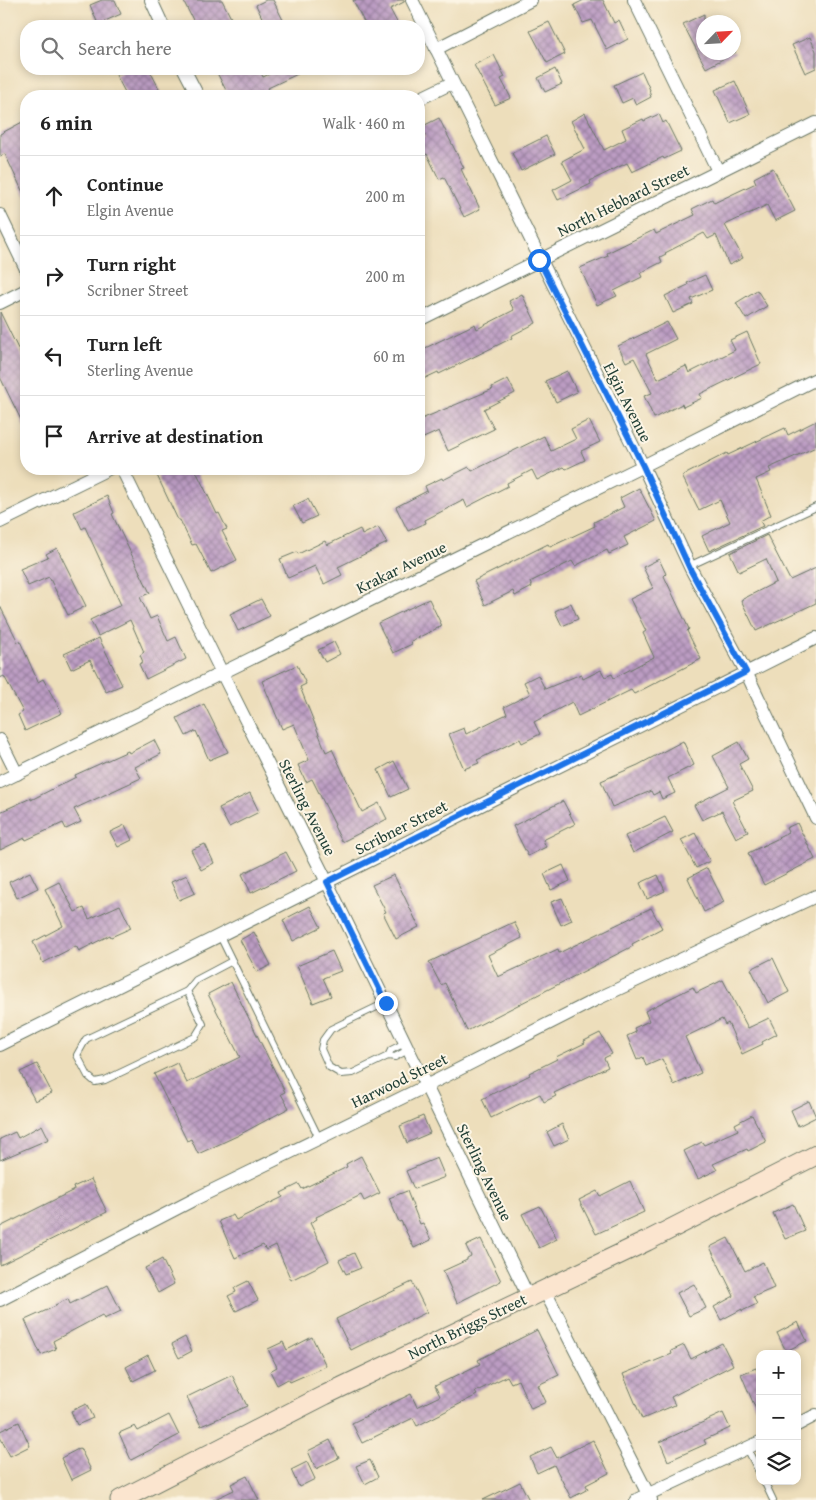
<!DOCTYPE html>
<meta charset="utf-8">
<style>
body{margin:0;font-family:"Gentium Book Plus",serif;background:#f6f6f6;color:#222}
.controls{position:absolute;right:15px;bottom:15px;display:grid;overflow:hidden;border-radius:10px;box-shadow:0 2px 8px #0003}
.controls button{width:45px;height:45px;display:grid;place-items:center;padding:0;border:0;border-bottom:1px solid #e0e0e0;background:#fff;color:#222;font:25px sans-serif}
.compass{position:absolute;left:696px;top:15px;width:45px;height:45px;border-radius:50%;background:#fff;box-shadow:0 2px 8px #0003;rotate:65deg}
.stop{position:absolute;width:15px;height:15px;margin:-11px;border:4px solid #1a73e8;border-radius:50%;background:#fff}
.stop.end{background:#1a73e8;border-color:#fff;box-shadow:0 1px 5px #0008}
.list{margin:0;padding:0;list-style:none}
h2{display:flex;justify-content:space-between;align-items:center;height:65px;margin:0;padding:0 20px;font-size:21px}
h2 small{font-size:16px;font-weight:400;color:#767676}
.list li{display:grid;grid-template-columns:32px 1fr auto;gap:15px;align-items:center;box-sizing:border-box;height:80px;padding:0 20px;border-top:1px solid #e0e0e0}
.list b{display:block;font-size:19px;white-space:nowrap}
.list p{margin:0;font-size:16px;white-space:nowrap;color:#767676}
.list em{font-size:16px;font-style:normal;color:#767676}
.icon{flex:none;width:28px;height:28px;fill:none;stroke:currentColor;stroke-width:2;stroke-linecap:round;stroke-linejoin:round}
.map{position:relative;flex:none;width:816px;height:1500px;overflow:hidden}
.search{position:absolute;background:#fff;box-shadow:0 2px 8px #0003;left:20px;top:20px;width:405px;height:55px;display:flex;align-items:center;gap:12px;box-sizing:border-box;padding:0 18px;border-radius:20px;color:#767676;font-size:19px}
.panel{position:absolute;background:#fff;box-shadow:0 2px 8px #0003;left:20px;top:90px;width:405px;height:385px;border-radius:20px}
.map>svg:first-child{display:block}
</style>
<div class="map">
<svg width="816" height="1500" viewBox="0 0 816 1500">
<defs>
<pattern id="building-cross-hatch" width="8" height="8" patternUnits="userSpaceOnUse" patternTransform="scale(1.25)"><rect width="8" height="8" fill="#bc9cc3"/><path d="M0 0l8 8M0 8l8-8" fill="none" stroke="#98809f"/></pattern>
</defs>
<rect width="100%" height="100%" fill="#fcf5e5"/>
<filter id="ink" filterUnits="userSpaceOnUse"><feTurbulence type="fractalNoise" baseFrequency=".02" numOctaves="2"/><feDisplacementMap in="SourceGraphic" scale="10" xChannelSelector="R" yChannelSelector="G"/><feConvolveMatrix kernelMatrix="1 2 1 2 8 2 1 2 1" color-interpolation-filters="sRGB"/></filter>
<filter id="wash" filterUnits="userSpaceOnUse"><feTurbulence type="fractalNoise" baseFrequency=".0096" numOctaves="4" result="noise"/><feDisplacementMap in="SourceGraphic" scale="20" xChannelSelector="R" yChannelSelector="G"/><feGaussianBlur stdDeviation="1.12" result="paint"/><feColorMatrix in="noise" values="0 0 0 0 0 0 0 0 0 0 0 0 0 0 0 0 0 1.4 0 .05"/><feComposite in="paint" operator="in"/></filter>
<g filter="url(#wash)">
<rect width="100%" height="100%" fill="#eddebb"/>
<g id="blocks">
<g fill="url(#building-cross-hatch)">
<path d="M102 0H115L121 14 98 24 90 5Z"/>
<path d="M183 0H222L235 26H196Z"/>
<path d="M266 0H273L284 22 275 26H266L256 5Z"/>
<path d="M353 0H404V2L390 9 399 26H366Z"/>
<path d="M584 0H603L614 23 619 20 628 39 607 50 592 20 583 23 574 5Z"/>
<path d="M704 14V52H736L706 68 683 24Z"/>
<path d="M549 22 565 54 547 63 530 31Z"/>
<path d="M810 37 816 51V68L805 73 792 45Z"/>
<path d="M494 55 505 77 501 79 511 98 495 105 474 65Z"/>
<path d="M129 69H149L163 96H127L116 75Z"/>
<path d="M215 69H259L263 77 280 69H308L268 88 272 96H229Z"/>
<path d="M555 69 562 84 545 92 538 78Z"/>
<path d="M642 72 650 90 649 91 651 97 636 105 633 98 622 103 614 85Z"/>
<path d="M735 81 750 114 730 123 715 90Z"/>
<path d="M585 113 604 150 626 139 622 129 643 119 644 121 659 114 663 123 666 121 681 151 664 159 663 157 632 172 627 163 590 181 591 184 558 200 553 190 572 180 562 161 585 149 571 121Z"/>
<path d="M439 118 464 168 461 169 480 209 464 217 444 177 439 179 427 154 419 158V139L425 136 421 127Z"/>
<path d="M26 120V199L5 154 0 156V134Z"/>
<path d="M546 136 555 154 521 171 512 153Z"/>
<path d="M773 168 795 211 775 221 767 205 725 225 743 258 729 265 716 235 708 239 704 233 665 253 666 254 660 257 662 262 640 273 642 277 614 291 617 296 597 305 580 268 608 256 607 253 654 230 656 234 695 215 692 209 712 199 714 203 756 183 754 178Z"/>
<path d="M705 275 712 290 691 299 693 304 673 313 665 296 688 285 687 283Z"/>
<path d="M757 290 767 306 746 319 736 303Z"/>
<path d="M522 294 536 323 511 336 512 338 439 374 438 372 419 381V351L475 324 477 329 514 310 509 301Z"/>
<path d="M0 312 26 365V430L0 377Z"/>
<path d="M667 322 676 339 646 354 658 379 686 366 689 373 735 350 730 340 747 332 761 364 700 394 702 398 683 407 682 404 654 418 644 396 652 393 634 358 626 362 618 346Z"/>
<path d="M567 371 577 392 556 402 545 381Z"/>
<path d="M508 379 515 393 484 409 494 429 448 451 439 431 419 440V420L493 389 492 387Z"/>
<path d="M589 420 600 442 581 451 585 460 566 469 564 467 537 480 532 470 507 483 508 486 467 507 464 500 425 520 426 523 408 531 396 507 427 491 425 486 442 478 443 480 469 467 472 471 544 436 551 451 576 439 571 429Z"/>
<path d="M816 421V447L769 468 771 472 756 479 771 515 760 521 763 526 709 551 702 536 730 522 720 500 699 510 682 476 727 453 728 455 785 428 788 435Z"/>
<path d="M154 469H195L217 514 219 513 227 529 222 531 237 560 211 573 196 544 192 545 180 520H178Z"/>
<path d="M639 488 656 521 624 537 628 545 609 554 607 550 575 566 572 561 530 582 532 587 515 596 513 591 485 605 474 581 548 544 550 547 595 526 594 522 624 507 620 498Z"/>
<path d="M107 496 114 513 112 514 150 593 140 597 150 619 157 616 168 641 176 637 186 659 146 679 139 664 143 662 140 655 144 652 130 620 98 636 90 620 121 605 85 527 82 529 74 512Z"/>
<path d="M308 499 317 516 302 523 293 506Z"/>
<path d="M378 527 387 543 338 567 342 575 324 584 315 566 288 578 280 559 297 552 298 554 325 541 327 545 360 529 362 535Z"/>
<path d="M767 535 790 580 816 568V603L756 631 741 600 776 582 766 559 739 572 730 553Z"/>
<path d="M57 548 86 606 68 615 49 577 28 586 20 569 48 557 46 554Z"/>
<path d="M659 559 666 574 664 576 689 629 687 631 701 659 634 694 631 690 578 716 572 702 534 722 540 734 522 743 520 739 477 760 479 763 464 769 449 734 464 728 466 734 507 714 504 707 530 694 524 682 538 675 545 689 581 674 583 679 601 670 605 677 612 674 614 678 654 657 643 633 646 631 630 599 653 588 643 567Z"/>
<path d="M261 599 270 616 238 631 230 614Z"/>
<path d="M429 599 442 626 411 641 412 644 393 653 378 623Z"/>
<path d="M571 603 578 619 562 626 555 611Z"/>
<path d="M0 606 18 642 20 641 38 682 43 679 62 713 25 731 18 715 23 712 4 676 0 678Z"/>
<path d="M99 638 122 685 106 692 90 660 71 669 64 654Z"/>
<path d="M334 642 340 654 325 662 318 650Z"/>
<path d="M297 665 306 684 300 687 326 752 332 749 362 812 379 803 387 819 342 842 334 826 335 825 312 779 306 782 298 765 309 760 294 724 282 729 262 681Z"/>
<path d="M204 704 228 752 209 760 196 731 186 736 177 718Z"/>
<path d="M154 740 161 754 135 767 141 778 74 809 81 822 66 829 63 823 26 840 25 838 0 850V812L31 798V800L76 777 75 775 128 751 129 753Z"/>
<path d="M683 741 694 765 668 778 675 793 662 799 659 792 653 795 651 791 612 807 601 781 638 765Z"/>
<path d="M739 742 748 759 739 764 753 791 732 801 748 832 736 838 722 811 702 820 694 805 729 787 713 756Z"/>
<path d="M394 761 408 789 391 797 378 770Z"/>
<path d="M250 793 259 812 229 827 219 808Z"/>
<path d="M563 801 575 824 543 840 546 847 528 856 513 826Z"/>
<path d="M665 817 673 832 633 853 625 836Z"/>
<path d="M797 823 815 859 764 885 748 853 779 838 778 837 788 832 786 828Z"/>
<path d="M125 825 132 840 118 847 110 832Z"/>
<path d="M695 833 710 861 696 868 681 840Z"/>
<path d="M205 844 214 863 201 870 191 850Z"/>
<path d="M286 852 296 871 251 893 242 874Z"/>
<path d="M563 865 570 881 551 890 544 874Z"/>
<path d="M707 868 724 902 704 912 688 878Z"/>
<path d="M30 872 38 888 17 898 9 882Z"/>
<path d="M187 875 195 893 179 900 171 882Z"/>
<path d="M394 875 419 927 396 939 383 913 386 912 372 885Z"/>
<path d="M658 875 665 891 647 899 640 883Z"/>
<path d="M59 882 75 912 84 908 89 919 120 905 131 928 111 937 110 935 79 951 76 946 43 963 33 942 63 926 45 889Z"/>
<path d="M562 898 572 920 561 925 551 902Z"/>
<path d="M310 906 321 927 293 941 283 920Z"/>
<path d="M651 908 662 928 632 944 633 946 467 1031 445 983 441 985 429 962 514 922 522 938 488 955 498 977 558 949 559 953Z"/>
<path d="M254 932 271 965 257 972 240 940Z"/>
<path d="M332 951 341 971 323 978 331 996 313 1003 297 966Z"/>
<path d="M773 958 789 992 768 1003 751 969Z"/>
<path d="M723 980 748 1028 769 1018 777 1034 762 1042 763 1044 742 1054 728 1023 725 1025 722 1019 685 1037 701 1073 674 1085 662 1059 646 1066 643 1057 637 1060 627 1036 636 1032 634 1028 649 1021 645 1011 693 987 696 993Z"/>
<path d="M231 982 285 1092 281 1094 289 1108 237 1136 198 1154 191 1139 187 1141 154 1074 177 1063 187 1083 240 1057 208 994Z"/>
<path d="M600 1033 612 1054 604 1058 608 1067 554 1093 556 1096 544 1102 540 1094 491 1118 482 1099 530 1075 529 1073 557 1059 556 1057 585 1043 584 1041Z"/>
<path d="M37 1064 52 1093 35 1101 20 1072Z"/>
<path d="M809 1101 816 1117 798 1126 791 1110Z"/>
<path d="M752 1115 766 1142 748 1151 747 1149 713 1164 717 1170 698 1179 684 1151 702 1142 704 1145 738 1130 735 1124Z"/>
<path d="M423 1116 430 1133 407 1143 400 1126Z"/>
<path d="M562 1124 569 1139 554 1146 547 1132Z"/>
<path d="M42 1125 49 1139 0 1160V1139L15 1132 18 1138Z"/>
<path d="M361 1156 380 1193 364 1201 361 1195 316 1217 317 1219 310 1223 329 1261 291 1280 276 1245 266 1250 263 1245 235 1258 219 1221 233 1215 236 1220 283 1197 281 1193 299 1184 302 1189 347 1167 346 1164Z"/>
<path d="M437 1158 445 1177 414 1189 406 1171Z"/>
<path d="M91 1179 107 1212 0 1265V1227L74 1190 73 1187Z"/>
<path d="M630 1181 644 1212 596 1234 579 1200 597 1191 600 1196Z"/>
<path d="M407 1191 420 1224 423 1223 431 1240 414 1248 401 1221 399 1222 389 1198Z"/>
<path d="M793 1204 805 1231 785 1239 773 1213Z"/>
<path d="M540 1206 557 1239 539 1248 522 1214Z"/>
<path d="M728 1238 745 1271 763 1262 774 1288 753 1297 757 1304 742 1311V1309L721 1320 714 1307 734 1296 710 1247Z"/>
<path d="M481 1239 501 1281 457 1303 443 1271 467 1260V1258L471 1256 466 1246Z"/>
<path d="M354 1253 361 1268 346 1274 339 1260Z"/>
<path d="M162 1259 174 1284 158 1293 145 1268Z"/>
<path d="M248 1281 258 1300 236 1311 228 1296 236 1292 234 1288Z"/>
<path d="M412 1282 427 1312 351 1350 336 1319Z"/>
<path d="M694 1284 706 1308 689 1316 677 1293Z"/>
<path d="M108 1285 121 1311 104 1319 102 1315 53 1341 56 1349 41 1355 25 1320 56 1306 55 1305 68 1299 70 1304Z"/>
<path d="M798 1322 807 1341 786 1351 777 1333Z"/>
<path d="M537 1330 559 1375 538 1385 546 1402 531 1409 518 1380 511 1383 507 1376 475 1392 477 1395 417 1426 413 1418 362 1443 352 1423 411 1394 417 1407 440 1396 435 1386 480 1364 478 1360Z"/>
<path d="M185 1337 192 1351 179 1358 172 1344Z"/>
<path d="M312 1337 326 1366 290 1382 288 1379 277 1385 270 1371 277 1367 268 1349 283 1342 287 1350Z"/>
<path d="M722 1343 733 1365 671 1397 675 1405 642 1419 623 1374 672 1354 671 1351 684 1345 691 1359Z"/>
<path d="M148 1355 155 1370 133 1381 126 1367Z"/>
<path d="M756 1368 760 1376V1419L741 1374Z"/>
<path d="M232 1375 247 1406 201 1426 187 1397Z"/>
<path d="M86 1404 93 1418 77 1425 71 1411Z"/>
<path d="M723 1413 730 1428 704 1440 706 1444 668 1461 660 1442Z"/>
<path d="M169 1415 179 1435 131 1460 119 1433 135 1426 138 1431Z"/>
<path d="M19 1422 30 1446 10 1456 0 1437V1431Z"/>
<path d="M330 1440 339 1458 316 1469 308 1451Z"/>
<path d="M593 1440 609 1473 586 1485 588 1489 571 1498 554 1465 537 1473 530 1457 551 1447 557 1458Z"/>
<path d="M80 1448 91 1470 71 1480 61 1458Z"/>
<path d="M370 1460 378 1477 365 1484 356 1466Z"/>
<path d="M307 1462 315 1479 299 1487 291 1470Z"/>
<path d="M247 1476 259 1500H213L234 1490 231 1484Z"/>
<path d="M520 1482 529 1500H483Z"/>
</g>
</g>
</g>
<g filter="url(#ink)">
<use href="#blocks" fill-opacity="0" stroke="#677563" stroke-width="1"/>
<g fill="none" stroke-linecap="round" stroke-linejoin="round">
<defs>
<g id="lane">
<path d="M689 566 816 507"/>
<path d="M220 936 319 1138"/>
<path d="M187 991 203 1024 195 1037 105 1080 95 1082 88 1076 77 1055 86 1039Z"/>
<path d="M187 991 196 980 232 961"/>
<path d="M385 1003 331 1029 323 1040 321 1049 329 1067 341 1074 353 1073 388 1056 395 1057 408 1050"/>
<path d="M388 1056 391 1050 405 1043"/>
<path d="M747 1448 760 1474"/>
<path d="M764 1481 773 1500"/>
</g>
<g id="street">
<path d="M151 0 163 26"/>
<path d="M412 0 643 466 691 569 746 672 816 818"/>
<path d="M634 0 718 171"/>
<path d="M436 49 531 0"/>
<path d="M184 69 198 96"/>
<path d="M419 99 452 83"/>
<path d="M0 215 26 269"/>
<path d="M0 303 26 290"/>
<path d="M419 320 816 123"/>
<path d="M122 469 222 673 327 882 528 1296"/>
<path d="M0 522 108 469"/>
<path d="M0 740 17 774"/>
<path d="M0 782 643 466 816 379"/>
<path d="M0 1045 816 638"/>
<path d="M544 1289 651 1500"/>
<path d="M0 1300 197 1198 426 1086 597 999 816 896"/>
<path d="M797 1425 816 1415"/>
<path d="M636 1500 760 1442"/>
</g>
<path id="secondary" d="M120 1500 325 1395 647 1241 816 1155"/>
</defs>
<use href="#lane" stroke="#677563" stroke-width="8"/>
<use href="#street" stroke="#677563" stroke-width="14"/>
<use href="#secondary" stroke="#677563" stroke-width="21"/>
<use href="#lane" stroke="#fff" stroke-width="6"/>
<use href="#street" stroke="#fff" stroke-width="12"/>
<use href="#secondary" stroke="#fbe5cf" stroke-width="19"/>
</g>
</g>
<g fill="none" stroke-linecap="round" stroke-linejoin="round" filter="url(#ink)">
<path stroke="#1a73e8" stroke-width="6" d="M386 1003 327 882 746 672 690 569 643 466 539 260"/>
</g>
<g text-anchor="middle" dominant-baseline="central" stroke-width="4" stroke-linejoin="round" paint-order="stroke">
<g font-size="16" fill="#1f3d34" stroke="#fcf5e5">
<text transform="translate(623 200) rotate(-26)">North Hebbard Street</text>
<text transform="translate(628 402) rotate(63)">Elgin Avenue</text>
<text transform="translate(401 567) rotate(-26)">Krakar Avenue</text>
<text transform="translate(308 807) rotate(63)">Sterling Avenue</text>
<text transform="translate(401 827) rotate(-27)">Scribner Street</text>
<text transform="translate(399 1080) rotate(-26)">Harwood Street</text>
<text transform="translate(485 1172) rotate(64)">Sterling Avenue</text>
<text transform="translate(467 1326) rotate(-26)">North Briggs Street</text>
</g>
</g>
</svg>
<div class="controls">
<button>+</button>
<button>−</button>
<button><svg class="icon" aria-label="layers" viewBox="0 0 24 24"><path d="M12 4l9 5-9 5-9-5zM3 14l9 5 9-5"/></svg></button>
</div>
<svg class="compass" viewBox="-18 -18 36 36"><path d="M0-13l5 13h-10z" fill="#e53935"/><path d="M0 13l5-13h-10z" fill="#767676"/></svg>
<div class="stop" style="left:539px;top:260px"></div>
<div class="stop end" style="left:386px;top:1003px"></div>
<div class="search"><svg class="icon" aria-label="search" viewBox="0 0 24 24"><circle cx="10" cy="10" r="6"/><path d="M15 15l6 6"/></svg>Search here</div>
<section class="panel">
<h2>6 min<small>Walk · 460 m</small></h2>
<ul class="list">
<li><svg class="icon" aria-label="ahead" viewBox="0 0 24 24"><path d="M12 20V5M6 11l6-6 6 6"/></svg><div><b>Continue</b><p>Elgin Avenue</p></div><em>200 m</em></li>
<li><svg class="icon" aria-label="right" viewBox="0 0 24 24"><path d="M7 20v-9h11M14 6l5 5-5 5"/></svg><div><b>Turn right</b><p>Scribner Street</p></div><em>200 m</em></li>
<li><svg class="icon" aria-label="left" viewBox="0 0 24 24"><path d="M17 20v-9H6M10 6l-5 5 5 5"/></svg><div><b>Turn left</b><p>Sterling Avenue</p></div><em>60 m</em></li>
<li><svg class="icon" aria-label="arrive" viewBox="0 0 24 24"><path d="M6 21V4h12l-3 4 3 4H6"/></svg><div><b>Arrive at destination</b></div></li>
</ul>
</section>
</div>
